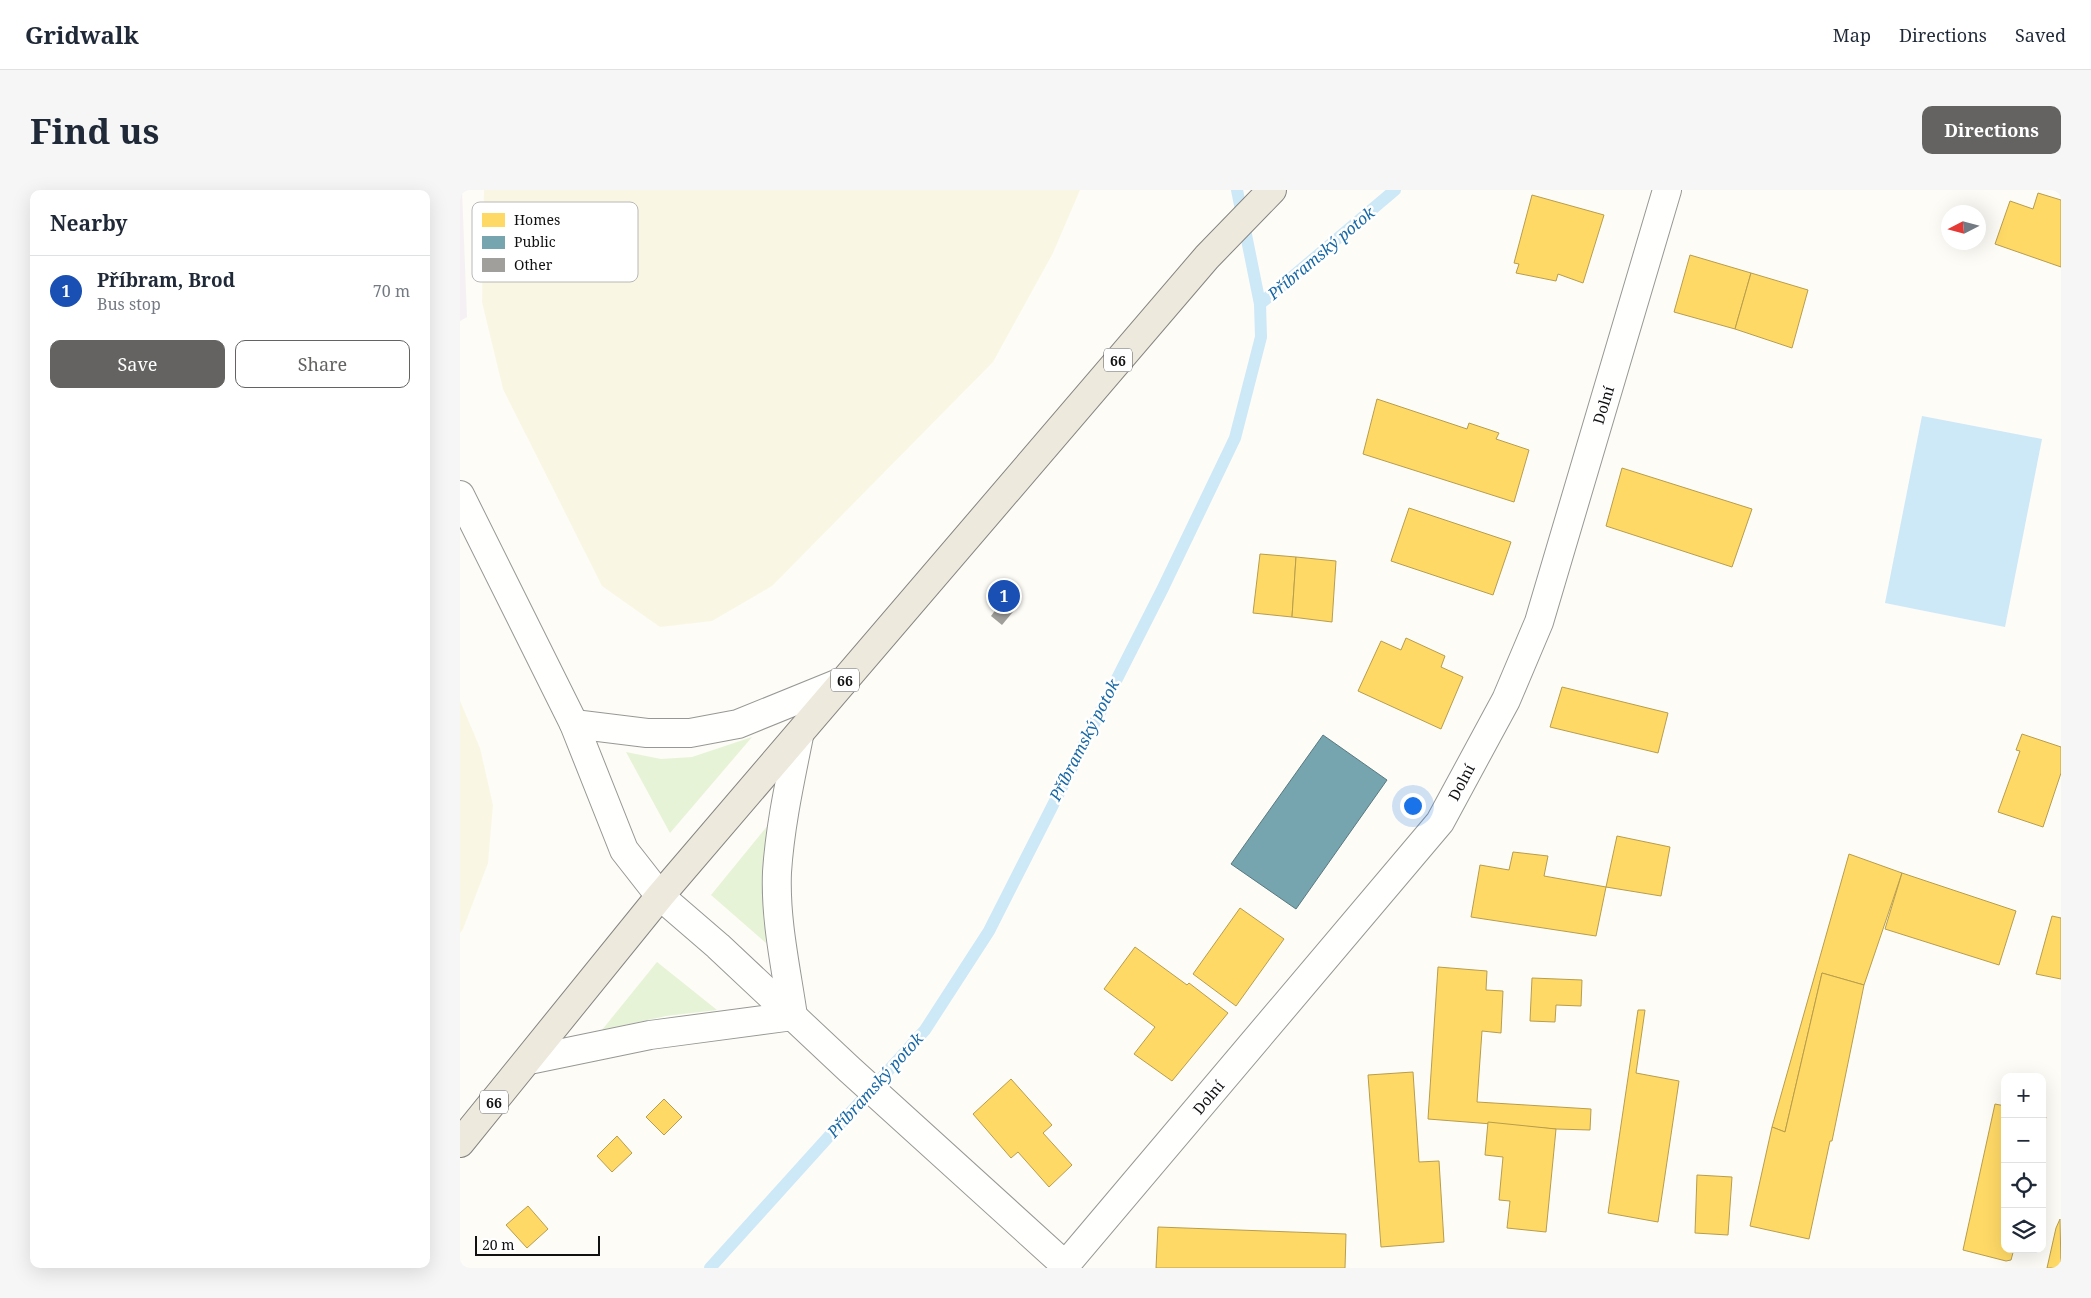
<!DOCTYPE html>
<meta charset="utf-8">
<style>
body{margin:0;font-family:"Noto Serif",serif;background:#f6f6f7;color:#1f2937}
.controls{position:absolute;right:15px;bottom:15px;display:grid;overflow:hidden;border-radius:10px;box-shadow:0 5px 20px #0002}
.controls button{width:45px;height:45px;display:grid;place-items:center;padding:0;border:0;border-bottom:1px solid #e0e1e3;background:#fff;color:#1f2937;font:25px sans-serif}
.compass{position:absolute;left:1481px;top:15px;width:45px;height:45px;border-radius:50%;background:#fff;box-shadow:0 5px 20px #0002;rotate:264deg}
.scale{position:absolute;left:15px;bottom:12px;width:125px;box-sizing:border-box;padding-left:5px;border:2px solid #111;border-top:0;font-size:14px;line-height:18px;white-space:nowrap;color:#111;-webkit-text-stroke:4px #fff;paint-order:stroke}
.you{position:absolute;left:952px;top:615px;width:18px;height:18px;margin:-12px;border:4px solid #fff;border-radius:50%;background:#1a73e8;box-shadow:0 0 0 8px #1a73e833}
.badge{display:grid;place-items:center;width:32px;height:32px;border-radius:50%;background:#646362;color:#fff;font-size:16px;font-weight:700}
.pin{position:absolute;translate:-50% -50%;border:2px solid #fff;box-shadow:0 1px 5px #0006}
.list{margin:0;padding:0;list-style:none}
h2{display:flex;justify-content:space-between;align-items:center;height:65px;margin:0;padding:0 20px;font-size:21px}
h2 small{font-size:16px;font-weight:400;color:#747a83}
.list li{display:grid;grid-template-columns:32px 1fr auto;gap:15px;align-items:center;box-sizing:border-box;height:70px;padding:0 20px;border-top:1px solid #e0e1e3}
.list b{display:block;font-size:19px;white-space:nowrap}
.list p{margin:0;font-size:16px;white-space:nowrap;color:#747a83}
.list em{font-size:16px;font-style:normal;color:#747a83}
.actions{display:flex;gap:10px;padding:15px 20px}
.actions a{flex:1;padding:11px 0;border:1px solid #646362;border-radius:10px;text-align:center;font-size:18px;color:#646362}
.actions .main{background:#646362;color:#fff}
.icon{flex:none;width:28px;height:28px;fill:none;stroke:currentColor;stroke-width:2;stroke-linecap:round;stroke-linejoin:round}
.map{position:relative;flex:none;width:1601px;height:1078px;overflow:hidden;border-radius:10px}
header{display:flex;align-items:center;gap:30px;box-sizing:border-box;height:70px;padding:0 25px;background:#fff;border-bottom:1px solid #e0e1e3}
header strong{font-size:24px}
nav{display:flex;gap:28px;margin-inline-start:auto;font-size:18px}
.intro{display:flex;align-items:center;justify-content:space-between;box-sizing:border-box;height:120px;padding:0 30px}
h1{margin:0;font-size:35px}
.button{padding:12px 22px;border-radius:10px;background:#646362;color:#fff;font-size:18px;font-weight:700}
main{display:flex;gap:30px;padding:0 30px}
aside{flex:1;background:#fff;border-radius:10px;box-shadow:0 5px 20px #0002}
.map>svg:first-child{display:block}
</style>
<header>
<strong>Gridwalk</strong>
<nav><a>Map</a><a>Directions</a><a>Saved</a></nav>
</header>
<div class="intro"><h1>Find us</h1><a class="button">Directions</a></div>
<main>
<aside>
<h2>Nearby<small></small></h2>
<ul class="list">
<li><span class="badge" style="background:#1a4fb4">1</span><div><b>Příbram, Brod</b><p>Bus stop</p></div><em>70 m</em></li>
</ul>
<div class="actions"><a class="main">Save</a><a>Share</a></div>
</aside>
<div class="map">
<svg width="1601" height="1078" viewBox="0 0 1601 1078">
<rect width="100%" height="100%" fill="#fdfcf7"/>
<path fill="#f5f0f3" d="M0 0H2L7 127 0 131Z"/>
<g fill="#f9f7e4">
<path d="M24 0H620L593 63 533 172 312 396 252 431 200 437 142 396 43 199 22 112Z"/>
<path d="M0 511 20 558 33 615 28 673 3 739 0 743Z"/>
</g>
<g fill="#e7f3d7">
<path d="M292 547 210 643 166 562 201 569 232 567Z"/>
<path d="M309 634 303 699 306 753 251 705Z"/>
<path d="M197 772 257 820 206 826 142 840Z"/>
</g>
<path fill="#cde8f7" d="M1462 226 1582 249 1545 437 1425 413Z"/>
<g fill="#ffd966" stroke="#b89d4c">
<path d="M1578 3 1601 10V77L1535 54 1550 11 1573 19Z"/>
<path d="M1072 5 1144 25 1123 93 1098 84 1096 91 1056 83 1059 74 1054 73Z"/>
<path d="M1230 65 1291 83 1275 139 1214 122Z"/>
<path d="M1291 83 1348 100 1332 158 1275 139Z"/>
<path d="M917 209 1007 239 1009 233 1039 243 1036 249 1069 260 1054 312 903 264Z"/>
<path d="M1162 278 1292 319 1272 377 1146 336Z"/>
<path d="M949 318 1051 352 1033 405 931 371Z"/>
<path d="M800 364 836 367 832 427 793 423Z"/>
<path d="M836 367 876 371 872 432 832 427Z"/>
<path d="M946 448 985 466 981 477 1003 487 981 539 898 501 921 451 941 460Z"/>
<path d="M1102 497 1208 523 1198 563 1090 537Z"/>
<path d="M1562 544 1601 557V583L1583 637 1538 622 1560 561 1556 560Z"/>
<path d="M1157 646 1210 657 1201 706 1146 697Z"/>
<path d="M1053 662 1088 666 1084 686 1146 697 1136 746 1011 727 1020 675 1049 680Z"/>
<path d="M1389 664 1442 683 1404 795 1362 783 1325 942 1312 937Z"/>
<path d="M1442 683 1556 721 1539 775 1425 739Z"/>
<path d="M780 718 824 749 776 816 733 784Z"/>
<path d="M1592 726 1601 728V789L1576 784Z"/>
<path d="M675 757 727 795 729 793 768 823 712 891 674 864 695 837 644 799Z"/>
<path d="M978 777 1027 781 1026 800 1043 801 1041 843 1022 841 1017 912 1131 919 1130 940 1096 939 968 929Z"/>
<path d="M1362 783 1404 795 1372 951H1370L1349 1049 1290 1036 1312 937 1325 942Z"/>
<path d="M1072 788 1122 790 1121 816 1096 815 1095 832 1070 831Z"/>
<path d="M1178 820H1185L1176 883 1219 891 1198 1032 1148 1023Z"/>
<path d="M953 882 959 972 979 971 984 1052 921 1057 908 885Z"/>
<path d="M551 889 592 935 583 943 612 975 589 997 558 962 551 968 513 924Z"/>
<path d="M204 909 222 927 204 945 186 927Z"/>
<path d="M1535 914 1545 916V1059H1554L1551 1070 1546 1071 1503 1060Z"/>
<path d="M1582 926 1586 927 1582 941Z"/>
<path d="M1028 932 1096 939 1086 1042 1047 1038 1050 1011 1039 1010 1043 967 1025 965Z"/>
<path d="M157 946 172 963 152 982 137 966Z"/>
<path d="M1237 985 1272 987 1268 1045 1235 1043Z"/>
<path d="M68 1016 88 1039 67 1058 46 1035Z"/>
<path d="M1600 1029 1601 1078H1587L1596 1038Z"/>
<path d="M698 1037 886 1044 885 1078H696Z"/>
</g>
<path fill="#76a5af" stroke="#587980" d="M863 545 927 590 836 719 771 674Z"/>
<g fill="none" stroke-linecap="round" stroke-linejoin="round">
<g stroke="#cde8f7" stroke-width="12">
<path d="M777 0 800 114"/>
<path d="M250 1078 465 840 529 741 703 398 775 248 801 147 800 114 935 0"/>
</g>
</g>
<path fill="#a19f9c" d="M545 407 557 417 542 435 531 426Z"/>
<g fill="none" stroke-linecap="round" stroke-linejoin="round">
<defs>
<g id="street">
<path d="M0 305 114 534 164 660 200 706 258 756 389 879 605 1075"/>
<path d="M114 534 187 543H230L278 534 384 491"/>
<path d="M333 826C326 778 315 730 317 682 320 636 330 591 339 546"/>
<path d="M69 870 190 845 333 826"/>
<path d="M603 1078 980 632 1046 510 1079 432 1207 0"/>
</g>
<path id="primary" d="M0 953 200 706 747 67 812 0"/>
</defs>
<use href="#street" stroke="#979795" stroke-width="30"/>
<use href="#primary" stroke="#858482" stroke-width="30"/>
<use href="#street" stroke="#fffffe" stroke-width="28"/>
<use href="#primary" stroke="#ede9dc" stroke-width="28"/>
</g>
<g text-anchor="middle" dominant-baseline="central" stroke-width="5" stroke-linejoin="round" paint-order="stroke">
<g fill="#fff" stroke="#585858" stroke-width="1">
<rect x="644" y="158.5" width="28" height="23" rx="4"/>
<rect x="371" y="478.5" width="28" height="23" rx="4"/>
<rect x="20" y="900.5" width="28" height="23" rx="4"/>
</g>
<g font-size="14" font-weight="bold" fill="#111">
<text x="658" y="170">66</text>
<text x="385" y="490">66</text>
<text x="34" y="912">66</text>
</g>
<g font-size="15" fill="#111" stroke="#fff">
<text transform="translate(1143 215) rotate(-73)">Dolní</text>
<text transform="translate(1001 592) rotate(-62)">Dolní</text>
<text transform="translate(748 907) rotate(-50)">Dolní</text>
</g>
<g font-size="16" font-style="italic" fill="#1768a6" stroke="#fff">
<text transform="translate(861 63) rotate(-40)">Příbramský potok</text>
<text transform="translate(624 550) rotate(-63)">Příbramský potok</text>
<text transform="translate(415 895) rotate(-48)">Příbramský potok</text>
</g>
</g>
<rect x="12" y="12" width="166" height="80" rx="8" fill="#fff" stroke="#b8b8b8" stroke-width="1"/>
<rect x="22" y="23" width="23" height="14" fill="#ffd966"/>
<rect x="22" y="46" width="23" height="13" fill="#76a5af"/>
<rect x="22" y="68" width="23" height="14" fill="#a19f9c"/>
<g font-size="14" fill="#111">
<text x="54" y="35">Homes</text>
<text x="54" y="57">Public</text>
<text x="54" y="80">Other</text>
</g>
</svg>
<div class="controls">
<button>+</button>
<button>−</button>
<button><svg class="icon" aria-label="locate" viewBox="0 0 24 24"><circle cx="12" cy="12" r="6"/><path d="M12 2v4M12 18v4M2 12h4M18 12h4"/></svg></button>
<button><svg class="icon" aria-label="layers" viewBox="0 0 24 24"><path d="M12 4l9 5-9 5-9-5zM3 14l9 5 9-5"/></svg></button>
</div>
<svg class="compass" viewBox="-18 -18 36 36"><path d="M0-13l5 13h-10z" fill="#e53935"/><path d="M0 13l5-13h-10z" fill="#747a83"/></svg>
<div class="scale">20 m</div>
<div class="you"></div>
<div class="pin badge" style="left:544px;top:406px;background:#1a4fb4">1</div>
</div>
</main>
